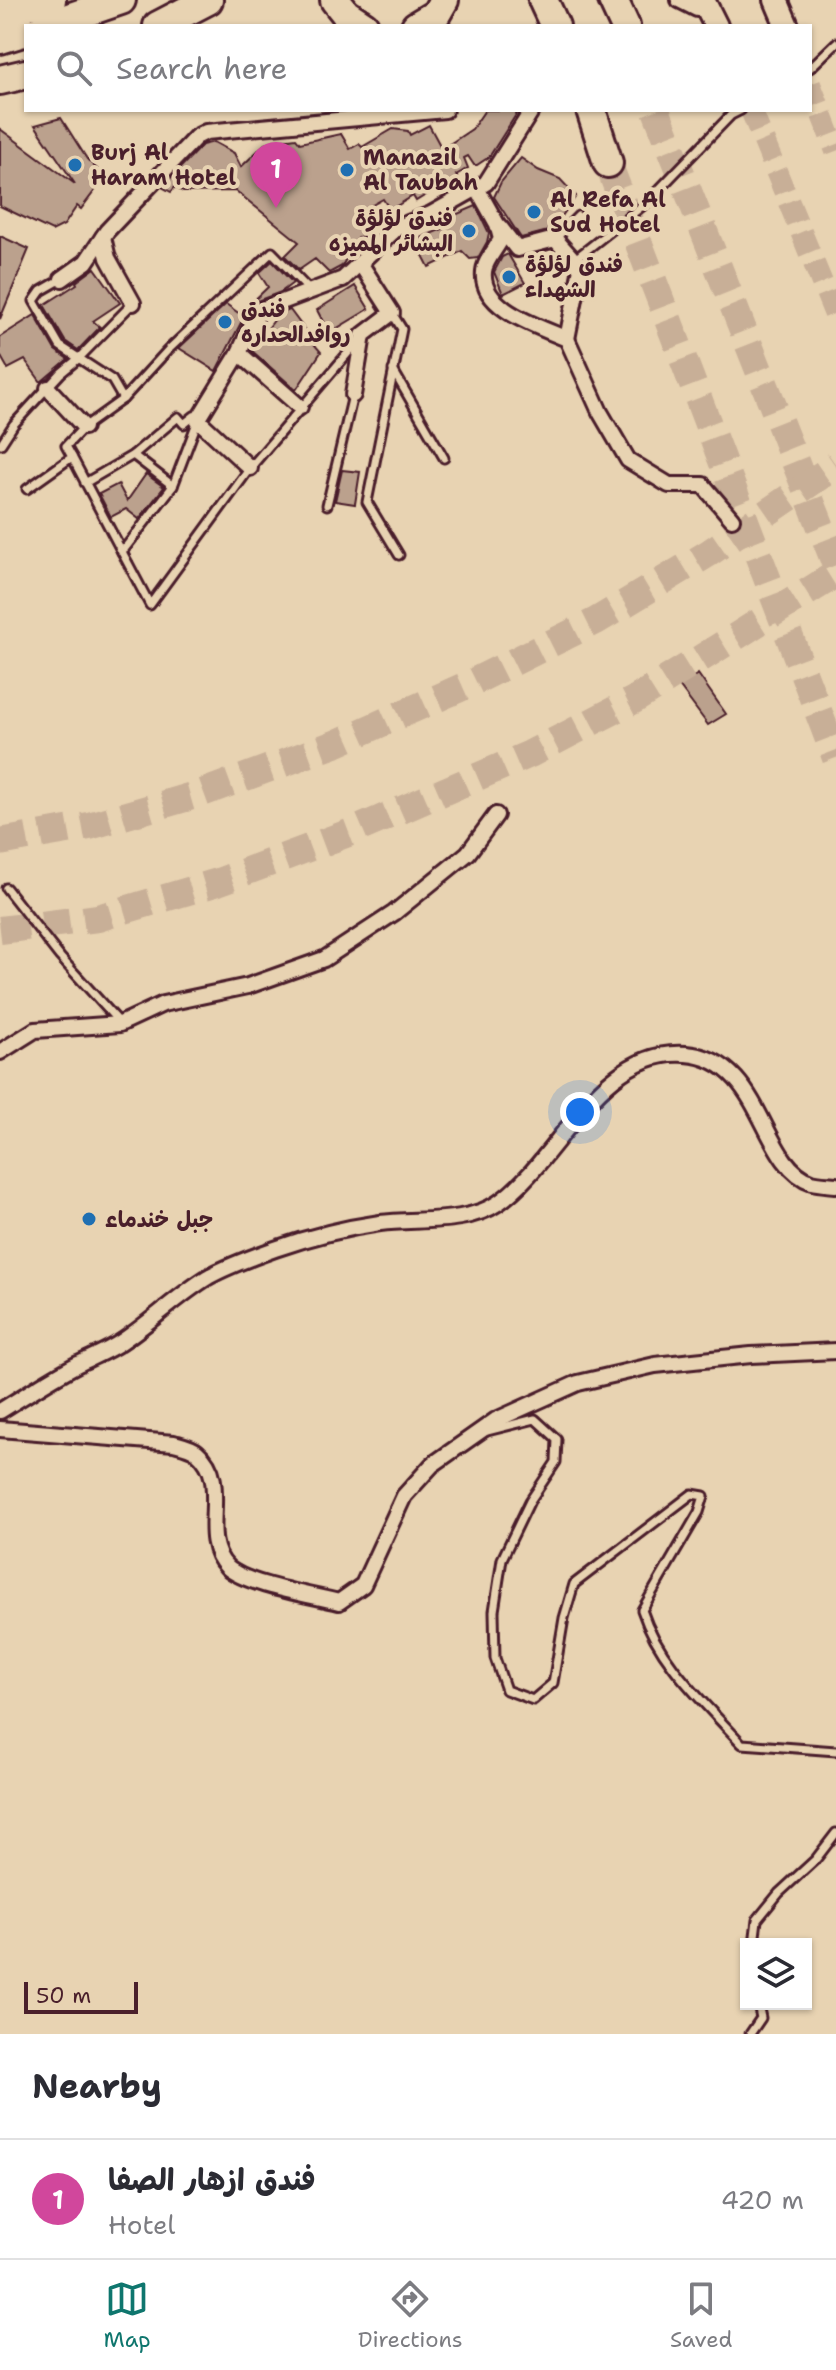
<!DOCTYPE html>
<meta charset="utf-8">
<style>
body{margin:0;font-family:"Shantell Sans","Playpen Sans Arabic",sans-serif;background:#f2f2f3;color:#2b2b33}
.controls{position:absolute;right:24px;bottom:24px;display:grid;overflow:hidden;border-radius:0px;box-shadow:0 2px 6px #0004}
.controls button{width:72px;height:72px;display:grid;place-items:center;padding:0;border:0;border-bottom:2px solid #e1e1e2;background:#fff;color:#2b2b33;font:40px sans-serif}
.scale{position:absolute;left:24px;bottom:20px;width:114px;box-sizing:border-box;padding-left:8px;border:4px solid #4a1f2b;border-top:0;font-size:22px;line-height:28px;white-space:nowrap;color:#4a1f2b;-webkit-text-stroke:6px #e8d3b2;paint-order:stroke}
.you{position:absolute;left:580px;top:1112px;width:28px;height:28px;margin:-20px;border:6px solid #fff;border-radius:50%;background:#1a73e8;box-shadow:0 0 0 12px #1a73e833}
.badge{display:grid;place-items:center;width:52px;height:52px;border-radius:50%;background:#0f766e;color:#fff;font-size:26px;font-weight:700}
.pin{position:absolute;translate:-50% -66px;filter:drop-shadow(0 2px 4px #0008)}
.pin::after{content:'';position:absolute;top:42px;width:28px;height:24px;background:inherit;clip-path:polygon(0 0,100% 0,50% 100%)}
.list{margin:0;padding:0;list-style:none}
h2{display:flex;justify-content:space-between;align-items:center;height:104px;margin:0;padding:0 32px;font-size:34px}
h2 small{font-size:26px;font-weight:400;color:#7c7c81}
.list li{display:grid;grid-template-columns:52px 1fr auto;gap:24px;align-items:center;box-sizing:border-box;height:120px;padding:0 32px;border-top:2px solid #e1e1e2}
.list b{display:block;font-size:30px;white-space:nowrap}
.list p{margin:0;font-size:26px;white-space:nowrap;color:#7c7c81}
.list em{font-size:26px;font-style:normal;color:#7c7c81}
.icon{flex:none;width:44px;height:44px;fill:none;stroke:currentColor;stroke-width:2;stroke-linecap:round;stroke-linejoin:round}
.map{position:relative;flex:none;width:836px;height:2034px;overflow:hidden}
.search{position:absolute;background:#fff;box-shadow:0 2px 6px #0004;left:24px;right:24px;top:24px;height:88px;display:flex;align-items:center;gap:20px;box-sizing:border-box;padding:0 28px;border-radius:0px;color:#7c7c81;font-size:30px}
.sheet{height:224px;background:#fff}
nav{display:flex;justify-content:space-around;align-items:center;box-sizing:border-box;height:112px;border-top:2px solid #e1e1e2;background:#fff;font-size:22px;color:#7c7c81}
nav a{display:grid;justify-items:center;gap:4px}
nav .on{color:#0f766e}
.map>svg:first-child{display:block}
</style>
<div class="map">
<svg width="836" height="2034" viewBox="0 0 836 2034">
<rect width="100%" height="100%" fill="#e8d3b2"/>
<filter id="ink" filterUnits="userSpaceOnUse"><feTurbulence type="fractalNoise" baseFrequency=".0125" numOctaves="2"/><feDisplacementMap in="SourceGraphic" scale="16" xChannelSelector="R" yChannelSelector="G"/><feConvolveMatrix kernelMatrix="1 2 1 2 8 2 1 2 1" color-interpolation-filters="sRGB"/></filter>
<g filter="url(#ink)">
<g fill="#bba18d" stroke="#4a1f2b" stroke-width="2">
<path d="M485 110H519L489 157 477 165H474L468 156 464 158 468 168 456 175 460 182 445 191 442 185 416 201 413 196 390 210 383 199 360 212 366 228 362 239 358 237 342 266 329 273 315 259 299 270 285 256 299 242 236 191 183 192 175 187 171 192 162 187 202 145 214 142 234 153 241 167 265 144 280 143 282 140 296 138 300 143 341 134 350 149 359 144 362 147 393 129 408 131 410 135 429 125 442 149 472 129Z"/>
<path d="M61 118 87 159 105 177 81 209 77 206 64 225 52 231 0 206V129L75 184 35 125Z"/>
<path d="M521 158 538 170 560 179 576 196 552 230 521 238 494 197 501 182Z"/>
<path d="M476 206 489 233 487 242 478 258 470 259 462 251 429 267 415 240 445 228 441 221Z"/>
<path d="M0 236 29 249 0 319Z"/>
<path d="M508 254 525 283 503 294 494 272 502 257Z"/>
<path d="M272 261 293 283 281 292 254 302 247 310 246 308 268 287 259 273Z"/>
<path d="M95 268 120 303 93 321 100 327 78 350 65 341 44 305 77 284 76 282Z"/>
<path d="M355 286 369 309 329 333 317 310Z"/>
<path d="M226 304 244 317 216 371 179 348Z"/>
<path d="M290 310 304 329 302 330 321 352 296 390 251 350 279 314Z"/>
<path d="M35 315 55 350 68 359 41 382 25 360 8 369 0 355V337Z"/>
<path d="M342 470 360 472 355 504 335 501Z"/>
<path d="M146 474 164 487 139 519 126 509 111 517 99 494 118 484 127 501Z"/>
<path d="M698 674 726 714 708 725 679 686Z"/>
</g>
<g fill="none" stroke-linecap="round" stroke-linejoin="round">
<g stroke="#c8af97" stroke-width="22" stroke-dasharray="22 11" stroke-linecap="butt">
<path d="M810 84 836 151"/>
<path d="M751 110 836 317"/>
</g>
<g stroke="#c8af97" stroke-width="28" stroke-dasharray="28 14" stroke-linecap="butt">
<path d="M656 110 836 565"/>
<path d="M608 163 836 758"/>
<path d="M0 842 89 826 199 794 335 744 469 684 596 621 709 553 836 465"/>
<path d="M0 930 98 918 218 882 351 832 530 754 634 700 836 574"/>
</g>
<defs>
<g id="lane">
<path d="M810 68 836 43"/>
<path d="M555 239 578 216"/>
<path d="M575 259 645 204 731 115 741 110"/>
<path d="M62 279 41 291 34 301 60 346 112 380 123 399"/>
<path d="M392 313 402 329 367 502 399 555"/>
<path d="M393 370 444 458"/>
<path d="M1 444 14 424 61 373 78 359 133 303"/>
<path d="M133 455 173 486"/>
<path d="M72 457 122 552 173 486 198 420 194 416 184 424 178 417 133 455 85 483"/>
<path d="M27 489 72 457 66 446 84 427 123 399 168 350 272 252 310 291"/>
<path d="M327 505 353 395"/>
<path d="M122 552 150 605 250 468 359 340"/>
<path d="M6 888 60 957 119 1022"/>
<path d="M487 1431 535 1419 557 1439 556 1462 530 1501 502 1559 494 1611 495 1658 506 1690 533 1700 553 1683 564 1618 574 1584 692 1494 704 1496 699 1512 642 1610C659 1663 705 1703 742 1744L836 1751"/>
<path d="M754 1944 757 1920 779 1893 816 1859 836 1833"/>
<path d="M750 2034 761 2018 758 2004"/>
</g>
<g id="street">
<path d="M679 0 697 9 706 6"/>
<path d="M478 190 497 224 501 239C496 249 484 262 484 272 480 310 541 327 567 339L600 412 628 460 669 485H703L732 519"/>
<path d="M500 227 517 249 555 239 581 268 567 339"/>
<path d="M103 237 108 258 133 303"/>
<path d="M62 279 86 262 107 231 196 137 206 132 445 110"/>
<path d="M239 353 300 407"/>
<path d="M48 388 84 427"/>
<path d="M353 395 363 335 392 313 360 263"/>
<path d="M250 468 198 420 239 353 258 311 343 279 398 227 431 214 486 183 532 110"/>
<path d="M0 1052 35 1030 120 1024 163 1004 248 986 324 959 394 913 468 853 496 815"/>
<path d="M0 1411C26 1395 51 1378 78 1364 92 1357 108 1351 121 1342 151 1322 177 1296 208 1277 229 1265 253 1257 275 1249 309 1237 345 1228 380 1223 417 1218 466 1225 498 1203 559 1161 599 1047 686 1054 764 1060 760 1165 812 1182 819 1184 829 1184 836 1185"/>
<path d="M0 1429 174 1443C181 1445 191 1447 197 1452 233 1482 196 1536 227 1567 246 1585 312 1595 339 1602L363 1585 404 1496 432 1465 496 1420 578 1383 655 1365 751 1355 836 1351"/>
</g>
<g id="secondary">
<path d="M703 0 716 26"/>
<path d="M776 0 787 26"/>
</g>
<g id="highway">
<path d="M335 0 346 14 364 26"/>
<path d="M543 0 555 26"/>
<path d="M613 0 625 26"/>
<path d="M0 11 51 0"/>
<path d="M45 26 121 0"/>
<path d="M158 26 208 0"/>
<path d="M416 26 436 14 444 0"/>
<path d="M0 39 26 31"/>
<path d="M0 80 26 74"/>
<path d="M591 110 608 163"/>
</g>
</defs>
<use href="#lane" stroke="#4a1f2b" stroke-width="13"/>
<use href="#street" stroke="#4a1f2b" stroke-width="20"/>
<use href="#secondary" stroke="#4a1f2b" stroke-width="28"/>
<use href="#highway" stroke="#4a1f2b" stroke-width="34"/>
<use href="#lane" stroke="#e8d3b2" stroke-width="7"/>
<use href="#street" stroke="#e8d3b2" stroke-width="14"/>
<use href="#secondary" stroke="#e8d3b2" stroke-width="22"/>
<use href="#highway" stroke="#e8d3b2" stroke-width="28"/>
</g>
</g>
<g fill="#1f6fb2" stroke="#e8d3b2" stroke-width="3">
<circle cx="75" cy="165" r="8"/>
<circle cx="347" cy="170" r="8"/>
<circle cx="534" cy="212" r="8"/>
<circle cx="469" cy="231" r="8"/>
<circle cx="509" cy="277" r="8"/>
<circle cx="225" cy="322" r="8"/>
<circle cx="89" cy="1219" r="8"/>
</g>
<g text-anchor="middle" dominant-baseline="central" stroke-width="8" stroke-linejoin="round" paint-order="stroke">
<g font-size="22" font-weight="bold" fill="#4a1f2b" stroke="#e8d3b2" text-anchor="start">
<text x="91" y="152">Burj Al<tspan x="91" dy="25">Haram Hotel</tspan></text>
<text x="363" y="157">Manazil<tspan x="363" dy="25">Al Taubah</tspan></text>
<text x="550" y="199">Al Refa Al<tspan x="550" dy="25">Sud Hotel</tspan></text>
<text x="453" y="218" text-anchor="end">فندق لؤلؤة<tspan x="453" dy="25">البشائر المميزه</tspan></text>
<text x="525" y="264">فندق لؤلؤة<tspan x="525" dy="25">الشهداء</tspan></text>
<text x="241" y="309">فندق<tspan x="241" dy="25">روافدالحدارہ</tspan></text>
<text x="105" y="1219">جبل خندماء</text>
</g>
</g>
</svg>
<div class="controls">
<button><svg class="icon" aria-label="layers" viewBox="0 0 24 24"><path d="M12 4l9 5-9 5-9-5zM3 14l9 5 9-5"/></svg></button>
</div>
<div class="scale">50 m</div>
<div class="you"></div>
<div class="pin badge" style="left:276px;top:208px;background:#d1479c">1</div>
<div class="search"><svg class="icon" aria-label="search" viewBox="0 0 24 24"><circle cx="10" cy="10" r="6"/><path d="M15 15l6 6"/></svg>Search here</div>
</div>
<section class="sheet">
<h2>Nearby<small></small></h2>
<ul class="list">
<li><span class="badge" style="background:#d1479c">1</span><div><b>فندق ازهار الصفا</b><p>Hotel</p></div><em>420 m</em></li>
</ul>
</section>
<nav>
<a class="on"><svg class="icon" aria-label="map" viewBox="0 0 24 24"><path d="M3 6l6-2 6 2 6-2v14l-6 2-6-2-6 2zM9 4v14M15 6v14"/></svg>Map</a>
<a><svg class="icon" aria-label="directions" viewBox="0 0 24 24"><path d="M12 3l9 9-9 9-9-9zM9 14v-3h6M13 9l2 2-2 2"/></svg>Directions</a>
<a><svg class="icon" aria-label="saved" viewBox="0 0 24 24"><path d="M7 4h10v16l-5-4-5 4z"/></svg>Saved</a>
</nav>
